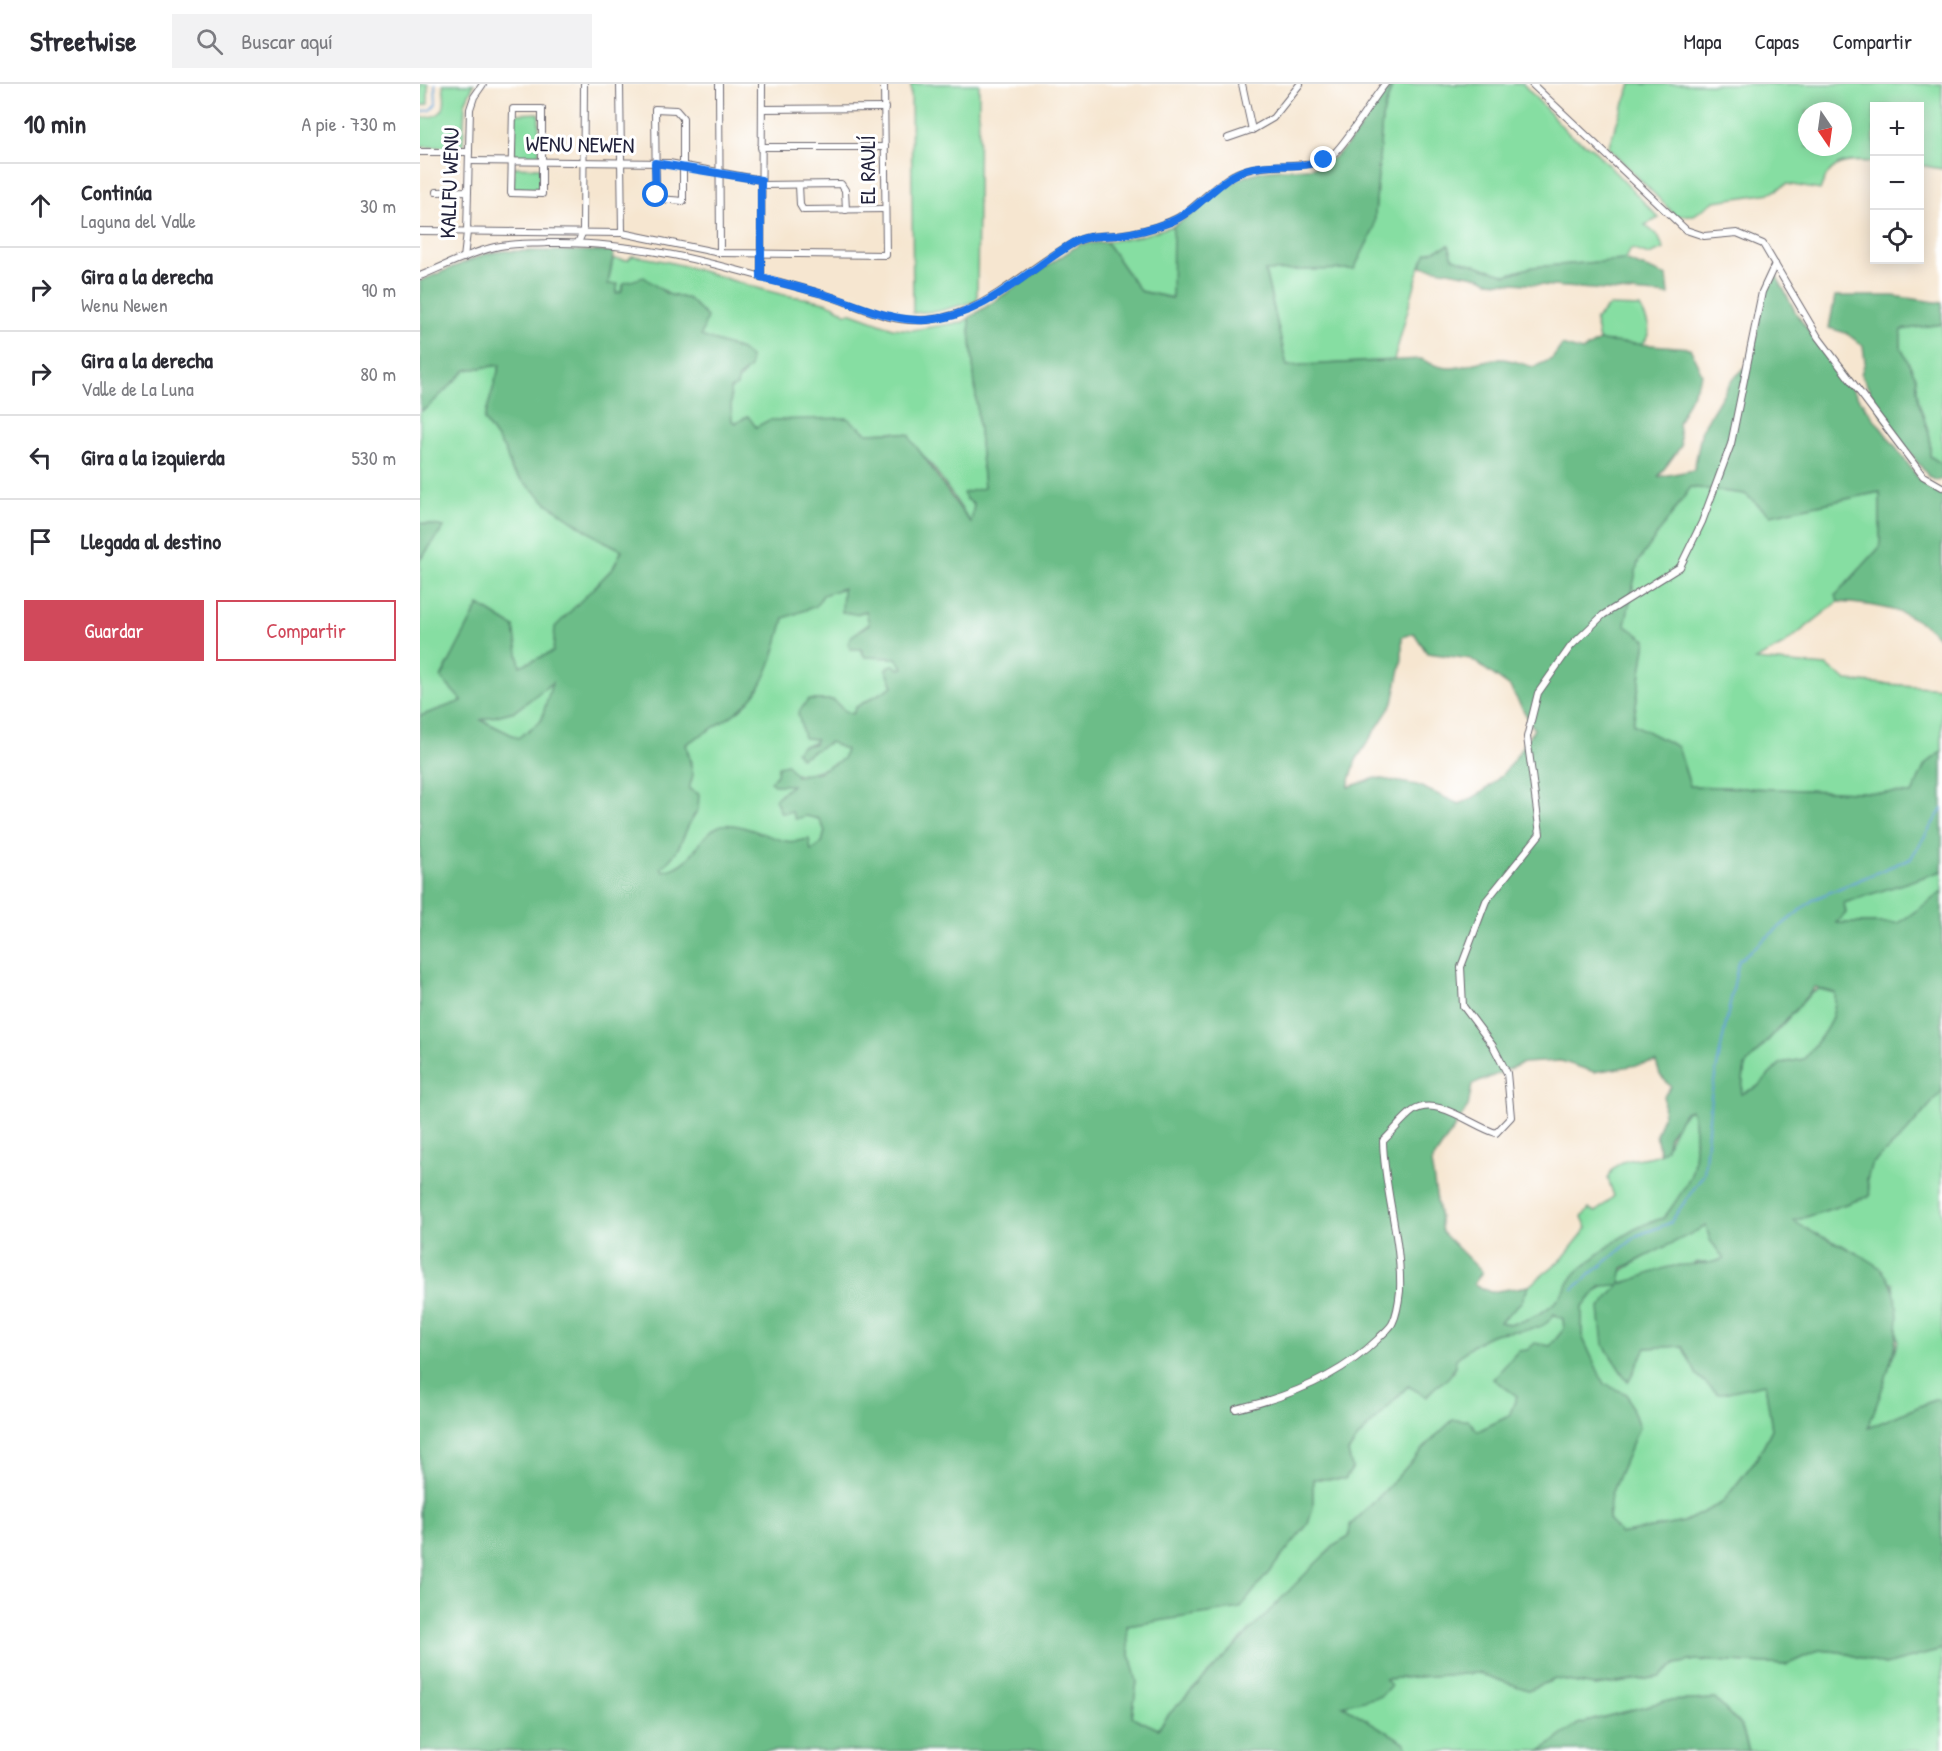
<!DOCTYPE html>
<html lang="es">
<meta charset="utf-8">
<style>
body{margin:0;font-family:"Patrick Hand",sans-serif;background:#f2f2f3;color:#2b2b33}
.controls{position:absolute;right:18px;top:18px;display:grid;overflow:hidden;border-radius:0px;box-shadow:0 3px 15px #0003}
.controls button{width:54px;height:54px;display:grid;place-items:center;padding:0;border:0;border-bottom:2px solid #e1e1e2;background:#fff;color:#2b2b33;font:30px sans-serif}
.compass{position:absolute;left:1378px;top:18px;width:54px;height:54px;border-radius:50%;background:#fff;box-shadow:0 3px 15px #0003;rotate:167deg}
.stop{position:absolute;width:18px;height:18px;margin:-14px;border:4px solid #1a73e8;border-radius:50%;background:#fff}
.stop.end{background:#1a73e8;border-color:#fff;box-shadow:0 2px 6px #0008}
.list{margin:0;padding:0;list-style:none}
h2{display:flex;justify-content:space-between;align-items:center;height:78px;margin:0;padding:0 24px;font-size:26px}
h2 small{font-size:20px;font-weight:400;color:#7c7c81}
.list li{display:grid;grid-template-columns:39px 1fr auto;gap:18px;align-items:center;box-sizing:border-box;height:84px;padding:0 24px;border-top:2px solid #e1e1e2}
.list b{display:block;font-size:22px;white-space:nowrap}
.list p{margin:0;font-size:20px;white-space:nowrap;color:#7c7c81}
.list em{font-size:20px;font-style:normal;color:#7c7c81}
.actions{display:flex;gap:12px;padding:18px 24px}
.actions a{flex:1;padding:14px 0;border:2px solid #d1495b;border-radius:0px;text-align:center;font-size:21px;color:#d1495b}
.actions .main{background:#d1495b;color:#fff}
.icon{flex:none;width:33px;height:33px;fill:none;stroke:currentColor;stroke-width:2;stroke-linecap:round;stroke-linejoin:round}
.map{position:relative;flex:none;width:1522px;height:1667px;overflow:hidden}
header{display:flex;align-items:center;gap:36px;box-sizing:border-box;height:84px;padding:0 30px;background:#fff;border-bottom:2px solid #e1e1e2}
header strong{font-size:28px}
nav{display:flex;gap:33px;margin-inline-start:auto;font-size:21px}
.search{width:420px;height:54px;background:#f2f2f3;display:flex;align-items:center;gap:15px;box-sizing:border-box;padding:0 21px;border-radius:0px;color:#7c7c81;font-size:22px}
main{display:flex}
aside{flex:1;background:#fff}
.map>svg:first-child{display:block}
</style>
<header>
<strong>Streetwise</strong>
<div class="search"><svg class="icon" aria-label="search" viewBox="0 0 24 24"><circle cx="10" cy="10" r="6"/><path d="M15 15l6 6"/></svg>Buscar aquí</div>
<nav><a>Mapa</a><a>Capas</a><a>Compartir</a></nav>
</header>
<main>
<aside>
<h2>10 min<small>A pie · 730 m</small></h2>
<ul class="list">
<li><svg class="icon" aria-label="ahead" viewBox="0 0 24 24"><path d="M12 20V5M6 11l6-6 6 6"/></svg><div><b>Continúa</b><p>Laguna del Valle</p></div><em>30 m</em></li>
<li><svg class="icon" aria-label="right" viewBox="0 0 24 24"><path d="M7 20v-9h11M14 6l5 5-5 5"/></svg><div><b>Gira a la derecha</b><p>Wenu Newen</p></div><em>90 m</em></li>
<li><svg class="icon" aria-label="right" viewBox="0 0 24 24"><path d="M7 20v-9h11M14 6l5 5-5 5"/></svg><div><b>Gira a la derecha</b><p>Valle de La Luna</p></div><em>80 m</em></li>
<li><svg class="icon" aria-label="left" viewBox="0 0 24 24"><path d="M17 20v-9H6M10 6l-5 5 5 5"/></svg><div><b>Gira a la izquierda</b></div><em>530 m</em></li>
<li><svg class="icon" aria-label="arrive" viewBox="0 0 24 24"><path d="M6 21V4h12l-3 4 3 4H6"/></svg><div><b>Llegada al destino</b></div></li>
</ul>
<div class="actions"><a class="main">Guardar</a><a>Compartir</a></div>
</aside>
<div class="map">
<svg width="1522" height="1667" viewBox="0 0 1522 1667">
<rect width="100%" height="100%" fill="#fff"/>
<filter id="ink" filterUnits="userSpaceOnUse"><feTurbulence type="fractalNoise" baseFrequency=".0167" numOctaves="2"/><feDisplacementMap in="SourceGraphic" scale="12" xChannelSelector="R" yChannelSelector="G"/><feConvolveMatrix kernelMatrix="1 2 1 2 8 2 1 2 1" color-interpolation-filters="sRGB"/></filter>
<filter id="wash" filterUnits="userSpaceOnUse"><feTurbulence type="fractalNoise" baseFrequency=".008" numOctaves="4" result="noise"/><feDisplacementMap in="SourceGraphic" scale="24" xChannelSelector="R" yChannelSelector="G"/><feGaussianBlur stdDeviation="1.35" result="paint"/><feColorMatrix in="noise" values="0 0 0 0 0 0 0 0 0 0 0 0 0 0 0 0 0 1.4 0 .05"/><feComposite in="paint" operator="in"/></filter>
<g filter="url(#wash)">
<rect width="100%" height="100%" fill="#f6e6d0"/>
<g fill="#86dea2" stroke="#54806e" stroke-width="1.5" fill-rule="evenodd">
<path d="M0 0H8V20L0 22Z"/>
<path d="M23 0H54L45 19 43 63H0V34C27 33 26 23 23 0Z"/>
<path d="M491 0H559L557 217 519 227 493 229Z"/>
<path d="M973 0H1103L1149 50 1172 64 1239 134 1225 141 1238 152 1244 165 1229 171 1211 165 1205 176 1112 183 1086 191 1033 174 1029 161 1007 169 1000 182 974 276 867 282 845 186 934 185 954 145 962 34Z"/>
<path d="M1211 0H1522V85L1500 81V22H1454V78C1426 76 1410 76 1400 106L1367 100 1351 109 1295 117 1274 131 1256 132 1188 63ZM1387 27H1423V63H1387Z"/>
<path d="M119 29V73H94L95 30Z"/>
<path d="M94 83 120 84V105H93Z"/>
<path d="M753 142V214L720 207 686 158 720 152Z"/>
<path d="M212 172C263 177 310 198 360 210 381 215 409 214 425 229H432L473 244 492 246 543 238 549 234 564 404 554 420 552 440 514 384 490 356V351L473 348 447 349 440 343 339 341 336 344 312 337 310 304 325 289 321 266 280 252 281 243 269 215 247 210 246 207 215 197 204 199 201 208 196 209 188 200 193 175 208 176Z"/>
<path d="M1189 222 1220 223C1228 238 1234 247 1222 261L1179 257 1175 236Z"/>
<path d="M1522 240V380L1510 372V353L1498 316 1496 293 1481 264V245Z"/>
<path d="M80 281 64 336 85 366 92 387 128 420 178 454 202 466 193 484 169 509 133 568 99 583 94 543 59 521 21 594 42 617 0 632V476L24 443 0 439V328L8 323 46 286Z"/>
<path d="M1270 403 1325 410 1350 431 1460 408V463L1417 510 1418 518 1363 561 1335 576 1407 582 1427 597 1522 604V667L1505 681 1492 710 1270 702 1258 663 1213 641 1226 556 1204 541 1218 478Z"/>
<path d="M423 504 435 530 447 527 449 540 432 552 445 573 476 574 484 584 466 585 473 602 436 623 433 630 425 627 413 616H388L390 654 396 655 397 658 382 662 377 668 381 674 410 657 426 666 423 675C402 688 382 692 357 690L354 693 373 701 360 710 372 728 399 735 405 747 402 759 391 767 389 755C383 756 376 758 370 758 352 758 317 736 298 743 279 749 277 781 243 787L241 784C266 764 261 746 278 726V710L269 705 271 678 266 660 314 630 353 572 364 534 396 522 403 511Z"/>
<path d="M133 598 121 637 98 654 60 635 95 627Z"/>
<path d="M1522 787V808L1479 839H1416L1426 829 1423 819Z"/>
<path d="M1399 905 1415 909C1417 937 1401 953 1384 975L1361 979 1337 1003 1321 1010 1325 982 1392 908Z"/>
<path d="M1522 1007V1320L1517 1315 1448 1344 1478 1257 1473 1200 1453 1179 1422 1161 1389 1147 1374 1137 1450 1112 1447 1096 1451 1081 1485 1050Z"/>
<path d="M1271 1026C1277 1039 1276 1077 1271 1091 1267 1106 1253 1121 1244 1134 1208 1143 1187 1164 1159 1186 1149 1194 1146 1208 1137 1216 1125 1229 1097 1244 1079 1238L1101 1218 1109 1202 1143 1174 1167 1144 1162 1133 1169 1125 1176 1128 1194 1112 1188 1095C1196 1069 1221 1078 1239 1070 1251 1064 1256 1031 1271 1026Z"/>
<path d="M1286 1142 1290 1156 1304 1175 1291 1180 1276 1178 1183 1260 1208 1298 1226 1264 1262 1262 1277 1291 1345 1299 1352 1345 1337 1374 1302 1419 1264 1438 1200 1450 1187 1435 1191 1410 1219 1343 1207 1310 1184 1301 1162 1252V1223C1196 1184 1240 1164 1286 1142Z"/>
<path d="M1134 1229 1143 1235 1144 1245 1130 1262 1107 1266 1073 1295 1097 1312 1089 1332 1058 1347 1033 1336C996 1368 968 1408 930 1441L929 1453 915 1461 750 1629 738 1645 712 1633 717 1598 708 1563 707 1542 820 1523 888 1440 893 1423V1395L932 1384 928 1368 937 1355 988 1302C1008 1309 1018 1299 1034 1288L1036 1275C1045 1267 1059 1256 1071 1251 1091 1243 1123 1252 1134 1229Z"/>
<path d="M1399 1566 1421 1568 1465 1581 1522 1566V1667H1329L1322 1643 1295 1615 1245 1617 1158 1640 1121 1667H989L984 1658 921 1621 961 1612 964 1595 1058 1589 1108 1606 1136 1595 1175 1602 1240 1593 1256 1580 1275 1576 1366 1581Z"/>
</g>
<g fill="#6cbd88" stroke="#477062" stroke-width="1.5" fill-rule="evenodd">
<path d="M972 0 962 34 954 145 934 185 845 187 867 282 1001 275C1037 295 1048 275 1081 275 1092 275 1104 281 1114 283L1132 275 1142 261 1162 267 1179 257 1270 264 1282 290 1258 339 1261 362 1238 393 1274 386 1282 345 1311 297 1331 278 1345 209 1355 189 1377 231 1499 395 1511 406 1522 407V557C1494 525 1458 521 1418 518L1416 511 1460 463V408L1350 431 1325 410 1271 403 1218 478 1205 541 1226 556 1213 640 1258 663 1270 702 1492 710 1505 681 1522 667V787L1424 819 1426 829 1417 839H1479L1522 808V1007L1485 1050 1451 1081 1447 1096 1450 1112 1374 1137C1398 1154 1427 1161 1452 1178 1504 1213 1464 1298 1448 1344L1517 1315 1522 1320V1566L1465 1581 1421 1568 1399 1566 1366 1581 1275 1576 1256 1580 1240 1593 1175 1602 1136 1595 1108 1606 1058 1589 965 1595 971 1601 961 1612 922 1621 984 1658 989 1667H0V632L42 617 21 594 59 521 94 543 100 582 133 568 135 543 193 484 202 466 178 454 128 420 92 387 85 366 64 336 80 281 46 286 8 323 0 327V197L65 170 83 167H194L188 200H198L196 209 201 208 204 199 224 193 247 210 269 215 287 233 281 252 321 266 330 273V284L319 293 317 302 310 305 312 337 316 339 328 332 336 343 349 336 427 334 447 349 473 348 490 351 491 356C513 383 529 413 551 439L554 420 546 415 543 409 564 404 549 234 660 160 686 158 720 207 752 214 753 142C780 128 798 106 824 93 844 83 866 86 887 84 925 82 949 27 972 0ZM423 504 422 528 435 530 446 527 449 540 432 552 428 559 430 565H441L445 573 476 574 484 584 479 585 474 581 468 582 466 585 473 602 436 623 433 630 425 627 413 616H388L378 629 384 654 396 655 394 660 382 662 376 667 381 674 410 658 426 666 423 675 398 688 376 692 367 680 358 682 357 690 350 698 354 701H372L355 715 361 729 372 728 375 735 386 732 399 735 405 747 402 759 391 767 389 755C381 756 373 759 366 757 349 754 313 735 299 742 275 753 276 782 243 787L241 784C265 765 262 745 278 726L279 710 269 705 273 691 266 660C290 645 324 629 339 604 352 583 358 557 364 534L396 522 403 511ZM994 549 1007 569 1051 575 1090 603 1114 645C1094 677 1076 707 1039 720L997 701 956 694 928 703 936 676 973 619 982 575V553ZM132 599 121 637 98 654 61 636 95 627ZM1395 903 1415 909C1417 937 1401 953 1384 975L1361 979 1337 1003 1321 1010 1325 982ZM1141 977 1174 988 1236 978 1240 991 1251 1003 1244 1012 1243 1032 1236 1051 1240 1070 1246 1064 1249 1052 1265 1028 1271 1026C1277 1039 1276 1080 1270 1093 1263 1108 1253 1121 1244 1134 1208 1143 1187 1164 1159 1186 1149 1194 1146 1208 1137 1216 1126 1228 1095 1245 1080 1238L1101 1218 1109 1202 1070 1208 1054 1200 1062 1188 1022 1148 1011 1079 1048 1023 1052 1001 1103 979ZM1286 1142 1290 1156 1304 1175C1286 1182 1268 1179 1249 1183 1232 1187 1217 1196 1200 1200L1203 1184ZM1199 1201 1179 1225 1183 1260 1208 1298 1226 1264 1262 1262 1277 1291 1298 1310 1345 1300 1352 1345 1337 1374 1302 1419 1264 1438 1200 1450 1188 1435 1191 1410 1219 1343 1207 1310 1184 1300 1162 1252V1223L1181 1202ZM1134 1230 1143 1235 1144 1245 1130 1262 1115 1259 1107 1266 1098 1267 1073 1295 1097 1312 1089 1332 1058 1347 1048 1336H1033C996 1368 968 1408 930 1441L929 1453 915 1461 896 1479 750 1629 738 1645 712 1633 717 1598 708 1563 707 1542 820 1524 888 1440 893 1423V1395H925L932 1385 928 1368 937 1355 988 1302 1007 1313C1018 1294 1032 1302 1036 1275 1045 1267 1059 1256 1071 1251 1091 1244 1123 1252 1134 1230Z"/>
<path d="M1029 161 1033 174 1086 191 1112 183 1205 176 1247 192 1249 211 1068 197 1061 193 1000 182 1007 169Z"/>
<path d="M1415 212H1473L1522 219V240L1481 246V264L1496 293 1498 316 1510 353V372L1522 380V395L1517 397 1509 393 1465 336 1441 290 1445 278 1443 262 1426 249 1409 244Z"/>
<path d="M0 439 24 443 0 476Z"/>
<path d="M1295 1615 1321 1642 1329 1667H1121L1158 1640 1245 1617Z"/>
</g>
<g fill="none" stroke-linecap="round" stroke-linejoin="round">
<g stroke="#61a2d4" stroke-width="2">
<path d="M0 28 10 26 16 20 15 0"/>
<path d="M1153 1205 1218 1151 1250 1139 1284 1090 1291 1012 1319 876 1394 815 1491 774 1522 725"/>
</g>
</g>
</g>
<g filter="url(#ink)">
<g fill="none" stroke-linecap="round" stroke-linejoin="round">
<defs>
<g id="minor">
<path d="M200 0 202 149"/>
<path d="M299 0 300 169"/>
<path d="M822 0 832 46"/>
<path d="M1112 0 1266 146 1284 152 1317 149 1343 160 1398 253 1503 392 1522 403"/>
<path d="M93 25H122V110L91 109Z"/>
<path d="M235 25 256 26 263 34V117L240 115 236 111Z"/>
<path d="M342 25 465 24"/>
<path d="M808 54 834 45 853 34 880 0"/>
<path d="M341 63H465"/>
<path d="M0 68H49"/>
<path d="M49 77 249 79 341 96"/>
<path d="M341 101 421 100 425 106 426 126"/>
<path d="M379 101 380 121 383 126 465 125"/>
<path d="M16 108 48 107"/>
<path d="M0 147 202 149 300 169 466 171 464 0"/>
<path d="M158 159 163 147 164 0"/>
<path d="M44 174 47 148 50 25 54 13 63 0"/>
<path d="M0 192C24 182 49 169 75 163 92 159 110 160 128 159 224 157 307 183 399 209 426 216 453 231 480 235 553 246 597 189 655 158 668 151 684 152 697 151 715 149 732 145 749 138 775 128 789 104 813 91 844 75 888 88 911 72 925 62 951 17 965 0"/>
<path d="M341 194 342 0"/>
<path d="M816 1325C869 1313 919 1293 958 1255 962 1250 971 1244 973 1238 977 1230 979 1216 980 1207 982 1156 964 1107 963 1057 973 1048 982 1035 993 1027 1017 1011 1052 1042 1076 1049L1091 1033 1087 989 1073 962 1043 922 1041 883 1066 817 1120 750 1107 653 1118 609 1151 562 1183 531 1260 483 1282 438 1311 360 1342 208 1355 180"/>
</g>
</defs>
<use href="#minor" stroke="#6c676f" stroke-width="8"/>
<use href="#minor" stroke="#fff" stroke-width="6"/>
</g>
</g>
<g fill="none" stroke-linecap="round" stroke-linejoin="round" filter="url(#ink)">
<path stroke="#1a73e8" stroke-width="8" d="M236 111 235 79 341 96V194C362 199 382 204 403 210 437 220 470 238 507 236 566 232 606 187 653 159 666 151 683 152 698 151 716 149 734 144 750 138 782 125 799 91 833 84 855 79 885 85 904 76"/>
</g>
<g text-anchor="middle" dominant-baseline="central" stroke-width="6" stroke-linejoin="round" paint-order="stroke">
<g font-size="22" fill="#22223b" stroke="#fff">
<text transform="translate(160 60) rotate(1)">WENU NEWEN</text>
<text transform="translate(447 86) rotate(-90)">EL RAULÍ</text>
<text transform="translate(29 99) rotate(-88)">KALLFU WENU</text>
</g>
</g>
</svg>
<div class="controls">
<button>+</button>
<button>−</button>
<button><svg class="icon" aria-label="locate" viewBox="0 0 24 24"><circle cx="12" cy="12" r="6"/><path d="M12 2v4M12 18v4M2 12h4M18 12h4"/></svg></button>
</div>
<svg class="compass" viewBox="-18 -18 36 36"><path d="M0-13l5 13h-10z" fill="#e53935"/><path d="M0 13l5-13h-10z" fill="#7c7c81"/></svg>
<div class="stop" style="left:236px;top:111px"></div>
<div class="stop end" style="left:904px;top:76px"></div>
</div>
</main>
